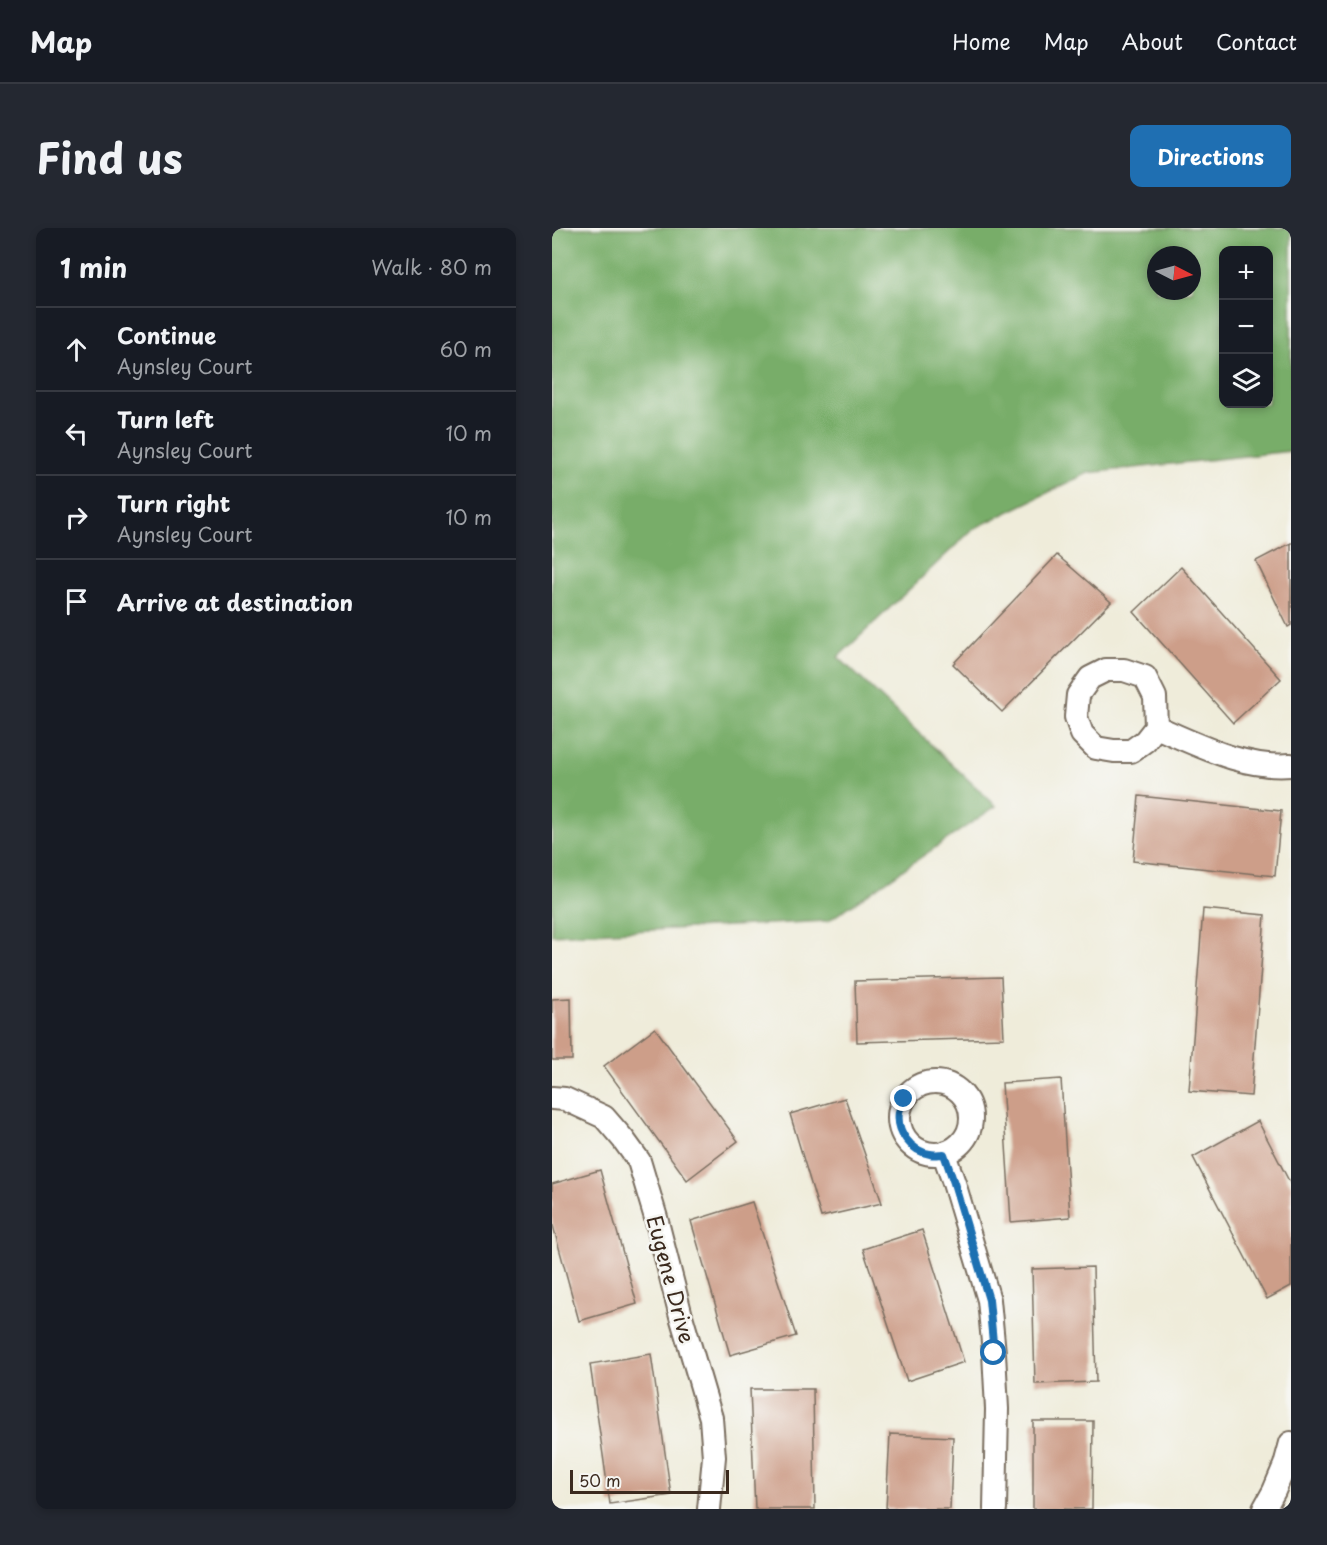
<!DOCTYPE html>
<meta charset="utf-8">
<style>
body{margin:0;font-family:"Playpen Sans",sans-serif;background:#242831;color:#f1f3f6}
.controls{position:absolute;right:18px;top:18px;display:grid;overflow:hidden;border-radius:12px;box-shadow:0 3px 9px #0003}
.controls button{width:54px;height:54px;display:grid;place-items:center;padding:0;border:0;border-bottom:2px solid #363941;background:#171b24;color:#f1f3f6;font:30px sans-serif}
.compass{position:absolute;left:595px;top:18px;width:54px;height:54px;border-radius:50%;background:#171b24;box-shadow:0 3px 9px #0003;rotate:96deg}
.scale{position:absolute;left:18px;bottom:15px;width:159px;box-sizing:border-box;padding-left:6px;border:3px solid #3b2a1e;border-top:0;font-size:16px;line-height:21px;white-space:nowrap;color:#3b2a1e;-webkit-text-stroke:4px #f6f6f2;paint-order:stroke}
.stop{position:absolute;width:18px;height:18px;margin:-14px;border:4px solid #1f6fb2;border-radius:50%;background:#fff}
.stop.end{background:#1f6fb2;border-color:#fff;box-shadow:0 2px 6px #0008}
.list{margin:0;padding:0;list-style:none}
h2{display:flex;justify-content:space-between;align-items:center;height:78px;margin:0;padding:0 24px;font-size:26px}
h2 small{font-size:20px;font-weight:400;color:#9ea1a6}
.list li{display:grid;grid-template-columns:39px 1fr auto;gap:18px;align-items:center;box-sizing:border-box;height:84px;padding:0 24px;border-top:2px solid #363941}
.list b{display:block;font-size:22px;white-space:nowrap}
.list p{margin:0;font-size:20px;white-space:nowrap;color:#9ea1a6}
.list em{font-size:20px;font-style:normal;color:#9ea1a6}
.icon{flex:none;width:33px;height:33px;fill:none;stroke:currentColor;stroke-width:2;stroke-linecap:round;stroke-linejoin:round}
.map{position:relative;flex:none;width:739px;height:1281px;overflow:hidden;border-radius:12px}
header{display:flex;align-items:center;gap:36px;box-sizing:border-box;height:84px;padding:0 30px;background:#171b24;border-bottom:2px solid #363941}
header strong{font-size:28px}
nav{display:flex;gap:33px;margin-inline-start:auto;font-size:21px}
.intro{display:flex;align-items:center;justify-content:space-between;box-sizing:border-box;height:144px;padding:0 36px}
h1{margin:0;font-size:42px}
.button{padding:15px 27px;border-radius:12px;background:#1f6fb2;color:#fff;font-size:21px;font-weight:700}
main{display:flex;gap:36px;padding:0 36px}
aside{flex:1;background:#171b24;border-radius:12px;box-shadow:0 3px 9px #0003}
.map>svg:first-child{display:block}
</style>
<header>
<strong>Map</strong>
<nav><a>Home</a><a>Map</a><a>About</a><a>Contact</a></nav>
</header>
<div class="intro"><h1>Find us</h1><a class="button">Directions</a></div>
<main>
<aside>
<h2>1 min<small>Walk · 80 m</small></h2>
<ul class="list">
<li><svg class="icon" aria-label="ahead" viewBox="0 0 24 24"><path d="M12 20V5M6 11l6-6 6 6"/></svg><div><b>Continue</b><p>Aynsley Court</p></div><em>60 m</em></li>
<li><svg class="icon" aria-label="left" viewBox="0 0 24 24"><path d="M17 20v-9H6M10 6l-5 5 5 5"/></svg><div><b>Turn left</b><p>Aynsley Court</p></div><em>10 m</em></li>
<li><svg class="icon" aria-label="right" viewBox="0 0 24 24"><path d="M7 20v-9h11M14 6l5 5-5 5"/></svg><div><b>Turn right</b><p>Aynsley Court</p></div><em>10 m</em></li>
<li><svg class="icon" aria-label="arrive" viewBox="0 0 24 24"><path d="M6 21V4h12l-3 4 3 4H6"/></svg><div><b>Arrive at destination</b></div></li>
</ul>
</aside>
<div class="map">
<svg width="739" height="1281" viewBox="0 0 739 1281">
<rect width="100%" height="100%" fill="#f6f6f2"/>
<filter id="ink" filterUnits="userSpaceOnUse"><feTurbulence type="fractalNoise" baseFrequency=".0167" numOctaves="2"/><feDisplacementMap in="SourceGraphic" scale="12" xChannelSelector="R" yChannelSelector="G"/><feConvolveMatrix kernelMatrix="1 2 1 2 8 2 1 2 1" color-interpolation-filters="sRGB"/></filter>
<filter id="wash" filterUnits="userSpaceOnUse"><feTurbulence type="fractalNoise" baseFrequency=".008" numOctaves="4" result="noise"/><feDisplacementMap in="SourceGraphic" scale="24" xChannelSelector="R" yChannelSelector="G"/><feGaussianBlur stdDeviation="1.35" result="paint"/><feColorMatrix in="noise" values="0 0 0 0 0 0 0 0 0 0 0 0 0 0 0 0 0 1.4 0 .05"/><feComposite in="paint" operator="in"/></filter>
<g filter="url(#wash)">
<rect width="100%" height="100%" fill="#efecda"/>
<path fill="#78ad69" stroke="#5a6c44" stroke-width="1.5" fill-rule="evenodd" d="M0 0H739V223L536 245 421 301 286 429 444 578 276 693 0 707ZM672 22H716V176H672ZM604 27H640V63H604Z"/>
<g id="blocks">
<g fill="#cd9e89">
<path d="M739 315V397L736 399 704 333Z"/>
<path d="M505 327 559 374 450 484 401 436Z"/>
<path d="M629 339 729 451 681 495 582 384Z"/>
<path d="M587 568 729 583 723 648 581 633Z"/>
<path d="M651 681 713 687 699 868 637 863Z"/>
<path d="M449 749 452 810 305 814 303 753Z"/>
<path d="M19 770 20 832H0V771Z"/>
<path d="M103 800 186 913 135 952 52 838Z"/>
<path d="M509 851 518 989 459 994 450 855Z"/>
<path d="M293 870 330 975 269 989 238 886Z"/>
<path d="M706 893 739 957V1058L715 1071 641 929Z"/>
<path d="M48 942 85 1076 27 1093 0 994V956Z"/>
<path d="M200 974 244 1108 178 1127 139 993Z"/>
<path d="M370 1002 412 1134 355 1153 311 1021Z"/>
<path d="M541 1039 544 1154 483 1156 480 1041Z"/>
<path d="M99 1126 119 1267 58 1276 38 1136Z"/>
<path d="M198 1161H261L263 1281H203Z"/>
<path d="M481 1193H541L540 1281H481Z"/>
<path d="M338 1206 401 1209 398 1281H334Z"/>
</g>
</g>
</g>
<g filter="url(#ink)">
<use href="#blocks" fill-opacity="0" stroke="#7a6e60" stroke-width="1.5"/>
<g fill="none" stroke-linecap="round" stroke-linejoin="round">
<defs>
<g id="minor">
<path d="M554 442H572L593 449 603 469 604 499 593 513 579 523H562L544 520 530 506 524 489 526 467 538 450Z"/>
<path d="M604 499C647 517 691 541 739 537"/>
<circle cx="383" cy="890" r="36"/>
<path d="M0 870 13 871 52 889 71 911 87 933 104 990 129 1088 159 1190 162 1229 157 1281"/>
<path d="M392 926 402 955 437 1072 442 1125 445 1181 443 1281"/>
<path d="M712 1281 722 1263 733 1237 739 1215"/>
</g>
</defs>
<use href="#minor" stroke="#7a6e60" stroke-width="26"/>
<use href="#minor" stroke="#fff" stroke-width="22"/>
</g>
</g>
<g fill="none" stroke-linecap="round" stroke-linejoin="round" filter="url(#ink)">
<path stroke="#1f6fb2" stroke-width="8" d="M352 871C350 875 348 880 347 884 344 904 359 923 378 926 382 927 388 926 392 926L402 955 437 1072 442 1125"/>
</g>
<g text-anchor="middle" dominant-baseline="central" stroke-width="5" stroke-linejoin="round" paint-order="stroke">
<g font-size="21" fill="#3b2a1e" stroke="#f6f6f2">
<text transform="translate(120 1051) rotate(75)">Eugene Drive</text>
</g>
</g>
</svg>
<div class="controls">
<button>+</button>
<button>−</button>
<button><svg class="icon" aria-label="layers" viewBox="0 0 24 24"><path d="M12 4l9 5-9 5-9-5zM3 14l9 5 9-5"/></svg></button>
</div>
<svg class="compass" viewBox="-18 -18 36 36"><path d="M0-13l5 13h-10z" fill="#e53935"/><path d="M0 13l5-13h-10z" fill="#9ea1a6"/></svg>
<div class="scale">50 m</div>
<div class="stop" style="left:442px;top:1125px"></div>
<div class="stop end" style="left:352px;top:871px"></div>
</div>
</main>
